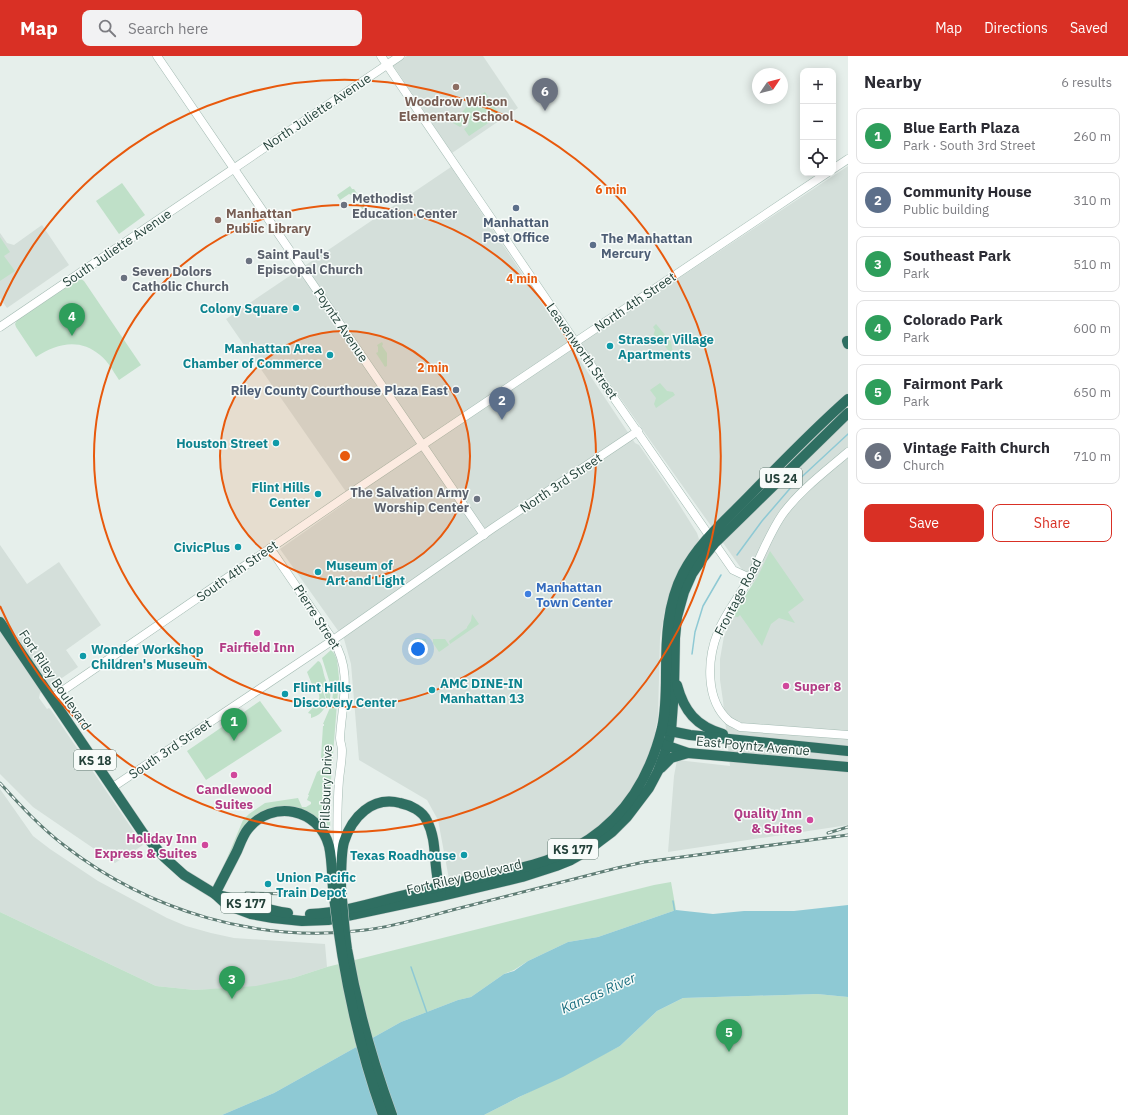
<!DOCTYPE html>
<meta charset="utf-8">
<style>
body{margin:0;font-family:"IBM Plex Sans",sans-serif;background:#f2f2f3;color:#2b2b33}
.controls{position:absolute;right:12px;top:12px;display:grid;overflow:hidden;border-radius:8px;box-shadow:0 2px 10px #0003}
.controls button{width:36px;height:36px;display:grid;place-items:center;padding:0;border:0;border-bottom:1px solid #e1e1e2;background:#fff;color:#2b2b33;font:20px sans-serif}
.compass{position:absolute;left:752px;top:12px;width:36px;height:36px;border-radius:50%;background:#fff;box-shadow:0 2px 10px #0003;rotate:55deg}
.you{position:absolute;left:418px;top:593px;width:14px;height:14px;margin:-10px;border:3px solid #fff;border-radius:50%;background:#1a73e8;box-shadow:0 0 0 6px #1a73e833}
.badge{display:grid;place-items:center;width:26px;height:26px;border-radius:50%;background:#d93025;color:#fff;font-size:13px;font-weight:700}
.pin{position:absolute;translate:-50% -33px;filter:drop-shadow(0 1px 2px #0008)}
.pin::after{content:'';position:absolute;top:21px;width:14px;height:12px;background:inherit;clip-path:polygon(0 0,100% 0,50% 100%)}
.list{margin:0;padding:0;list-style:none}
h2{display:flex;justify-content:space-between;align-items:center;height:52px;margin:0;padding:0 16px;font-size:17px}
h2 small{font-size:13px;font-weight:400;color:#7c7c81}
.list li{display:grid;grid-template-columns:26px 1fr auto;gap:12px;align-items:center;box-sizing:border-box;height:56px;margin:0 8px 8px;padding:0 8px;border:1px solid #e1e1e2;border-radius:8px}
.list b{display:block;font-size:15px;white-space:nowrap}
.list p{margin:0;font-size:13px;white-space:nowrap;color:#7c7c81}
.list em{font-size:13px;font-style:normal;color:#7c7c81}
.actions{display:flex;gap:8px;padding:12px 16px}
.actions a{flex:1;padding:9px 0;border:1px solid #d93025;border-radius:8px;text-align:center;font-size:14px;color:#d93025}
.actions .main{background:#d93025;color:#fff}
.icon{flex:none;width:22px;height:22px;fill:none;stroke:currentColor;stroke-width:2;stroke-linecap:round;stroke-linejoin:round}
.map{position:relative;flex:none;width:848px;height:1059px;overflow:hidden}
header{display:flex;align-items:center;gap:24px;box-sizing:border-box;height:56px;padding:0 20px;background:#d93025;color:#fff}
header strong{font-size:19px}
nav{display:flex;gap:22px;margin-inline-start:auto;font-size:14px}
.search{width:280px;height:36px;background:#f2f2f3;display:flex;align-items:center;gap:10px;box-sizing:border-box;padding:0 14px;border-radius:8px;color:#7c7c81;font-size:15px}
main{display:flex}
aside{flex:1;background:#fff}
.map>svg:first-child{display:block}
</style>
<header>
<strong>Map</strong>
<div class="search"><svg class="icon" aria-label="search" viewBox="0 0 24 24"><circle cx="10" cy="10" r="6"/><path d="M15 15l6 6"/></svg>Search here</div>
<nav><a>Map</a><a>Directions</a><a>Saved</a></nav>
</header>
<main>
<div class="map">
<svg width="848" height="1059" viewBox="0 0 848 1059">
<rect width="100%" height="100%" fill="#e6efeb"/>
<g fill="#d4dfda">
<path d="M407 0H483L518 52 452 97 393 9Z"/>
<path d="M848 110V769L668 796 674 720 677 704 730 710 723 645 720 624V603L724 580 734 559 753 529 581 287Z"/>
<path d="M451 111 635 387 639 389 670 434 697 477 699 483 698 487 672 531 665 553 660 582 658 661 651 697 638 724 618 752 597 772 572 789 533 805 449 823 438 764 427 744 359 704 351 608 344 583 280 493 351 443 226 263Z"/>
<path d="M42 169 69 209 7 252 0 242V177L7 187 14 189Z"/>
<path d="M0 489 27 528 59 506 101 569 66 594 78 611 40 637 39 642 47 653 49 652 51 654 143 789 115 807 33 751 0 718Z"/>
<path d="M0 733 33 780 50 793 98 825 167 862 186 870 211 877 234 882 325 888 327 911 293 922 256 931 195 934 156 930 0 856Z"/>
</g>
<g fill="#bfe0c8">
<path d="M485 36 500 59 469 80 464 73 468 70 469 65 460 71 453 67 469 48Z"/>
<path d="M122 127 145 159 119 178 96 145Z"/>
<path d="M350 130 352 133H354L365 149 364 153 363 154 352 139 349 138 340 144 337 139Z"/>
<path d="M0 181 10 196 4 200 15 215 0 225Z"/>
<path d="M81 223 84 225 141 309 119 324C113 315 108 305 100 299 80 282 57 287 36 301L16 271 15 268 17 264 77 224Z"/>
<path d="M656 268 671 286 673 297 671 299 661 284 657 286 653 280 655 274 653 271Z"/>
<path d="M382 286 383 288 382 290 387 297V310L385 311 376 297 378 296V291L377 289Z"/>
<path d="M660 327 667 335 673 336 675 339 656 352 654 348 656 342 650 334Z"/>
<path d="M770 495 804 544 788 556 795 567 779 562 771 568 762 590 740 559 738 561 731 560 757 522Z"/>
<path d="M472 558 479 568 450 588 449 585 467 572V571L471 565Z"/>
<path d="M415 582 426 583 427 590 419 595 413 587Z"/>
<path d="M433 583H445L449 589 439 596 433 587Z"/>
<path d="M331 594 334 597 337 604 339 622 331 724 330 778H329L325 771 317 762 303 753 294 751 281 750 267 754 222 814 243 764 249 758 265 747 298 742 302 751H306L311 748V746L307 744 309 739H308L317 716 326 710 321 701 323 670H324V668H323L332 647 333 637 322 602Z"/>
<path d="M318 605 320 606C323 611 323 616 325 622 328 630 333 637 329 645L326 642 323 631 319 630 316 632 313 631 307 616Z"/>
<path d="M319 632 322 633 326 644 327 646C325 654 319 660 311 662V658L308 657C314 649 324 646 317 634Z"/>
<path d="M260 645 282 675 206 724 187 695Z"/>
<path d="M671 826 676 854 598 881 568 886 528 905 514 914 504 918 471 941 458 944 401 966 274 1037 222 1059H0V856L156 930 195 934 256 930 293 922 327 911 654 829Z"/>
<path d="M817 938 848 941V1059H484L620 990 657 955 683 942Z"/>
</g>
<path fill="#8ec9d4" d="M848 849V941L817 938 683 942 657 955 620 990 563 1021 519 1041 484 1059H222L274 1037 401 966 458 944 471 941 504 918 514 915 528 905 568 886 598 881 676 854 713 858 744 855H794Z"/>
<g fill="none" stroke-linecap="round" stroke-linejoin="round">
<g stroke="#8ec9d4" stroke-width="1.5">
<path d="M737 499 762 465 793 429 848 378"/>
<path d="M692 598 695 576 703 550 721 519"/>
<path d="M673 845 675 857"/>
<path d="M411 911 427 957"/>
</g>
<defs>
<g id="secondary">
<path d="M157 0 484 479"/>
<path d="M381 0 580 293 733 514 750 522"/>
<path d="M833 113 848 103"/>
<path d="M0 271 400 0"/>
<path d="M848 396C826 415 799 435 782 459 769 478 761 501 750 521 740 540 726 556 718 576 707 603 705 644 729 665 732 667 737 669 740 671L848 679"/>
<path d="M270 492 333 584C353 616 342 646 340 682 340 686 342 690 342 694 342 704 340 714 339 724 337 750 337 777 338 803"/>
<path d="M52 642 345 441 827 117"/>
<path d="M113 731 333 584 493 472 638 375"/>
</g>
<g id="highway">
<path d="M847 285 848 288"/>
<path d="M0 566 143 777 164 801 184 819 215 838 227 849 251 858 273 862 302 865 328 864 441 840 522 821 556 810 571 804 587 795 600 785 612 776 627 761 649 732 658 715 667 691 671 675 674 634 675 582 677 561 684 536 692 518 703 502 715 487 848 357"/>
<path d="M677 629C684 655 696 670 723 678"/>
<path d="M665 674 690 679 848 695"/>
<path d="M662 688 688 697 848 711"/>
<path d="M661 712 671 702 688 697"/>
<path d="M341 832C341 820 341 796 344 786 352 761 372 740 400 747 410 749 423 755 427 765 436 782 434 801 437 819 437 825 439 831 441 837"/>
<path d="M215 838C222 824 230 809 237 795 240 788 243 779 248 773 272 743 319 752 329 790 332 803 332 819 333 833"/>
<path d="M217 839C241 844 263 854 288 857"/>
<path d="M310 858C345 857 382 844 416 836 444 830 472 823 500 817 520 812 541 808 560 799 616 775 648 729 662 672 666 654 666 636 666 618 666 584 667 548 683 517 699 486 727 463 750 439 782 406 814 373 848 343"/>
</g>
</defs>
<use href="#secondary" stroke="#a4bbb3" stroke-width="9"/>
<use href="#highway" stroke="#c2cac8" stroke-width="11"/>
<use href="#secondary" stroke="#fff" stroke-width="8"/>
<use href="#highway" stroke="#2f6f62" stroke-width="10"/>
<defs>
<g id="rail">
<path d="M0 727C20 749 41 772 65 790 149 855 259 888 365 874 397 870 429 860 460 852 512 839 564 826 617 812L644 806 848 779"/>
<path d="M828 777 848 771"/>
<path d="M246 837 292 838"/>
</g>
</defs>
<use href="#rail" stroke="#5f7d75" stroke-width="3"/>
<use href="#rail" stroke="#f7fbf9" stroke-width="1.5" stroke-dasharray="4.5" stroke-linecap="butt"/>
<defs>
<g id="highway-bridge">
<path d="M341 832C343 852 344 873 347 893 357 950 372 1004 392 1059"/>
<path d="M333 833C342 911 356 984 383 1059"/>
</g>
</defs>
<use href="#highway-bridge" stroke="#c2cac8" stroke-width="11" stroke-linecap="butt"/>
<use href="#highway-bridge" stroke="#2f6f62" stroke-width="10"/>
</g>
<circle cx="345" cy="400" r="125" fill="#e8590c" fill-opacity=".12"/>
<g fill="none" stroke="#e8590c" stroke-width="2">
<circle cx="345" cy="400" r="125"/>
<circle cx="345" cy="400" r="251"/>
<path d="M0 250A376 376 0 1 1 0 550"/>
</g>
<g fill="#8d6e63" stroke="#f7fbf9" stroke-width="1.5">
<circle cx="456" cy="31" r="4"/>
<circle cx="218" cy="164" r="4"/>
</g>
<g fill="#6b7280" stroke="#f7fbf9" stroke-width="1.5">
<circle cx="344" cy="149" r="4"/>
<circle cx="249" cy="205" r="4"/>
<circle cx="124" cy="222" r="4"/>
<circle cx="477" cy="443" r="4"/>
</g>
<g fill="#5c6f8a" stroke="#f7fbf9" stroke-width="1.5">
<circle cx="516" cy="152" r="4"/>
<circle cx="593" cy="189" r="4"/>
<circle cx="456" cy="334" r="4"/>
</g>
<g fill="#0f9aa8" stroke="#f7fbf9" stroke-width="1.5">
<circle cx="296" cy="252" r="4"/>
<circle cx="610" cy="290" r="4"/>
<circle cx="330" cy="299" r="4"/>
<circle cx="276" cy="387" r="4"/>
<circle cx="318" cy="438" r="4"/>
<circle cx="238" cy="491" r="4"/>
<circle cx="318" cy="516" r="4"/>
<circle cx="83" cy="600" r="4"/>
<circle cx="432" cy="634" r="4"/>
<circle cx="285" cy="638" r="4"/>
<circle cx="464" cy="799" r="4"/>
<circle cx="268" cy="828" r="4"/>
</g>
<circle fill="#3f7fe0" stroke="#f7fbf9" stroke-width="1.5" cx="528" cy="538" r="4"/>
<g fill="#d1479c" stroke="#f7fbf9" stroke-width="1.5">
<circle cx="257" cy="577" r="4"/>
<circle cx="786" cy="630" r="4"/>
<circle cx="234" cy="719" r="4"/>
<circle cx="810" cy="764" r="4"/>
<circle cx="205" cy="789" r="4"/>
</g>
<g text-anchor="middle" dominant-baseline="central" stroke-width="3" stroke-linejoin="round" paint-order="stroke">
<g fill="#f7fbf9" stroke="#637a73" stroke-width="1">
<rect x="760" y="412" width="42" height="20" rx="3"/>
<rect x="74" y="694" width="42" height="20" rx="3"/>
<rect x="548" y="783" width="50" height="20" rx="3"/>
<rect x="221" y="837" width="50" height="20" rx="3"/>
</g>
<g font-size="12" font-weight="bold" fill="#24423a">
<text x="781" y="422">US 24</text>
<text x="95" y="704">KS 18</text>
<text x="573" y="793">KS 177</text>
<text x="246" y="847">KS 177</text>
</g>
<g font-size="13" font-weight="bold" fill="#785e54" stroke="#f7fbf9">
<text x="456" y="45">Woodrow Wilson<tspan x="456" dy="15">Elementary School</tspan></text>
<text x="226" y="157" text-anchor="start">Manhattan<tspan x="226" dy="15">Public Library</tspan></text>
</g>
<g font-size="13" fill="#24423a" stroke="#f7fbf9">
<text transform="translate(317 56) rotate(-34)">North Juliette Avenue</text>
<text transform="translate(117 192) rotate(-34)">South Juliette Avenue</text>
<text transform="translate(635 246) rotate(-34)">North 4th Street</text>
<text transform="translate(341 269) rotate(56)">Poyntz Avenue</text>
<text transform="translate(582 295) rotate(55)">Leavenworth Street</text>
<text transform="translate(561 427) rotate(-34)">North 3rd Street</text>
<text transform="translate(237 515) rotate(-35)">South 4th Street</text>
<text transform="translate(738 541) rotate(-62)">Frontage Road</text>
<text transform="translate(317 561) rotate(57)">Pierre Street</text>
<text transform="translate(55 624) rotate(56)">Fort Riley Boulevard</text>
<text transform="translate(753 690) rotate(5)">East Poyntz Avenue</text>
<text transform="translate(170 693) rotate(-34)">South 3rd Street</text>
<text transform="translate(326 731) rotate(-88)">Pillsbury Drive</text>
<text transform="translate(464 821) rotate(-13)">Fort Riley Boulevard</text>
</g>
<g font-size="13" font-weight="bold" fill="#5b616d" stroke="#f7fbf9" text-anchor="start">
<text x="352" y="142">Methodist<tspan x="352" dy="15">Education Center</tspan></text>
<text x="257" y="198">Saint Paul's<tspan x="257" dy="15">Episcopal Church</tspan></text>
<text x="132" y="215">Seven Dolors<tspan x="132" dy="15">Catholic Church</tspan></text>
<text x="469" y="436" text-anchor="end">The Salvation Army<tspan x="469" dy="15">Worship Center</tspan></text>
</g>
<g font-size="13" font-weight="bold" fill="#4e5e75" stroke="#f7fbf9">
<text x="516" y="166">Manhattan<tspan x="516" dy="15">Post Office</tspan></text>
<text x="601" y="182" text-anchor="start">The Manhattan<tspan x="601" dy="15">Mercury</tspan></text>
<text x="448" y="334" text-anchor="end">Riley County Courthouse Plaza East</text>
</g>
<g font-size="13" font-weight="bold" fill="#0d838f" stroke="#f7fbf9" text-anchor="end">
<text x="288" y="252">Colony Square</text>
<text x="618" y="283" text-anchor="start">Strasser Village<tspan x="618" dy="15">Apartments</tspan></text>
<text x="322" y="292">Manhattan Area<tspan x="322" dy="15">Chamber of Commerce</tspan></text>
<text x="268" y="387">Houston Street</text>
<text x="310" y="431">Flint Hills<tspan x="310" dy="15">Center</tspan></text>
<text x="230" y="491">CivicPlus</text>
<text x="326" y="509" text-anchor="start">Museum of<tspan x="326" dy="15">Art and Light</tspan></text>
<text x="91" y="593" text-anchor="start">Wonder Workshop<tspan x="91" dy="15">Children's Museum</tspan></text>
<text x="440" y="627" text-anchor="start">AMC DINE-IN<tspan x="440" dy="15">Manhattan 13</tspan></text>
<text x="293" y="631" text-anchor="start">Flint Hills<tspan x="293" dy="15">Discovery Center</tspan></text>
<text x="456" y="799">Texas Roadhouse</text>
<text x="276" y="821" text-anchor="start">Union Pacific<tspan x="276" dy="15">Train Depot</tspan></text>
</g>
<g font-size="13" font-weight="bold" fill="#366cbe" stroke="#f7fbf9" text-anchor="start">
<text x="536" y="531">Manhattan<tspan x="536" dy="15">Town Center</tspan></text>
</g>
<g font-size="13" font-weight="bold" fill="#b23c85" stroke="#f7fbf9">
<text x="257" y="591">Fairfield Inn</text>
<text x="794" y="630" text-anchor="start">Super 8</text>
<text x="234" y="733">Candlewood<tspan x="234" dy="15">Suites</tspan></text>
<text x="802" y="757" text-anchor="end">Quality Inn<tspan x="802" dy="15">&amp; Suites</tspan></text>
<text x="197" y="782" text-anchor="end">Holiday Inn<tspan x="197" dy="15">Express &amp; Suites</tspan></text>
</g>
<g font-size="14" font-style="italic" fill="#1c6f80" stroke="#f7fbf9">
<text transform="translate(598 937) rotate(-24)">Kansas River</text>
</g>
</g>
<circle cx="345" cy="400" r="6" fill="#e8590c" stroke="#f7fbf9" stroke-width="2"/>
<g font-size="12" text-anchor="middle" font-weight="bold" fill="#e8590c" stroke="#f7fbf9" stroke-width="3" stroke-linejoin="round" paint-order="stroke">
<text x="611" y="138">6 min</text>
<text x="522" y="227">4 min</text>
<text x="433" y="316">2 min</text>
</g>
</svg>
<div class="controls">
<button>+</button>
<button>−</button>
<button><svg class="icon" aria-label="locate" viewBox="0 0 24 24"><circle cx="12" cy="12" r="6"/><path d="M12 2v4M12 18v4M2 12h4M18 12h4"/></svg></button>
</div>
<svg class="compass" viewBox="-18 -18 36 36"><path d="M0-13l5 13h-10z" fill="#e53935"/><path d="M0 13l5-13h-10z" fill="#7c7c81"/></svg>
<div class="you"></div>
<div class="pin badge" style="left:234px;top:685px;background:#2e9e5b">1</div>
<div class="pin badge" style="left:502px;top:364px;background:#5c6f8a">2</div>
<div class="pin badge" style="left:232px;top:943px;background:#2e9e5b">3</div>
<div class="pin badge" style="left:72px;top:280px;background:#2e9e5b">4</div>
<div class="pin badge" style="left:729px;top:996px;background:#2e9e5b">5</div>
<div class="pin badge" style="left:545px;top:55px;background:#6b7280">6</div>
</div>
<aside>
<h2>Nearby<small>6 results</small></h2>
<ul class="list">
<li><span class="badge" style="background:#2e9e5b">1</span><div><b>Blue Earth Plaza</b><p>Park · South 3rd Street</p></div><em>260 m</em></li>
<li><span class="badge" style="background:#5c6f8a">2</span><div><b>Community House</b><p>Public building</p></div><em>310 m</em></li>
<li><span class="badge" style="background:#2e9e5b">3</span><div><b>Southeast Park</b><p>Park</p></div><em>510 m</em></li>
<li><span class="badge" style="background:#2e9e5b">4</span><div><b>Colorado Park</b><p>Park</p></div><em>600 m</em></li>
<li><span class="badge" style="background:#2e9e5b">5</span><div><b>Fairmont Park</b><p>Park</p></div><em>650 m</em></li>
<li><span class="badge" style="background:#6b7280">6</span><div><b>Vintage Faith Church</b><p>Church</p></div><em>710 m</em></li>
</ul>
<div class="actions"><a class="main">Save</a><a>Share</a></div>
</aside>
</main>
